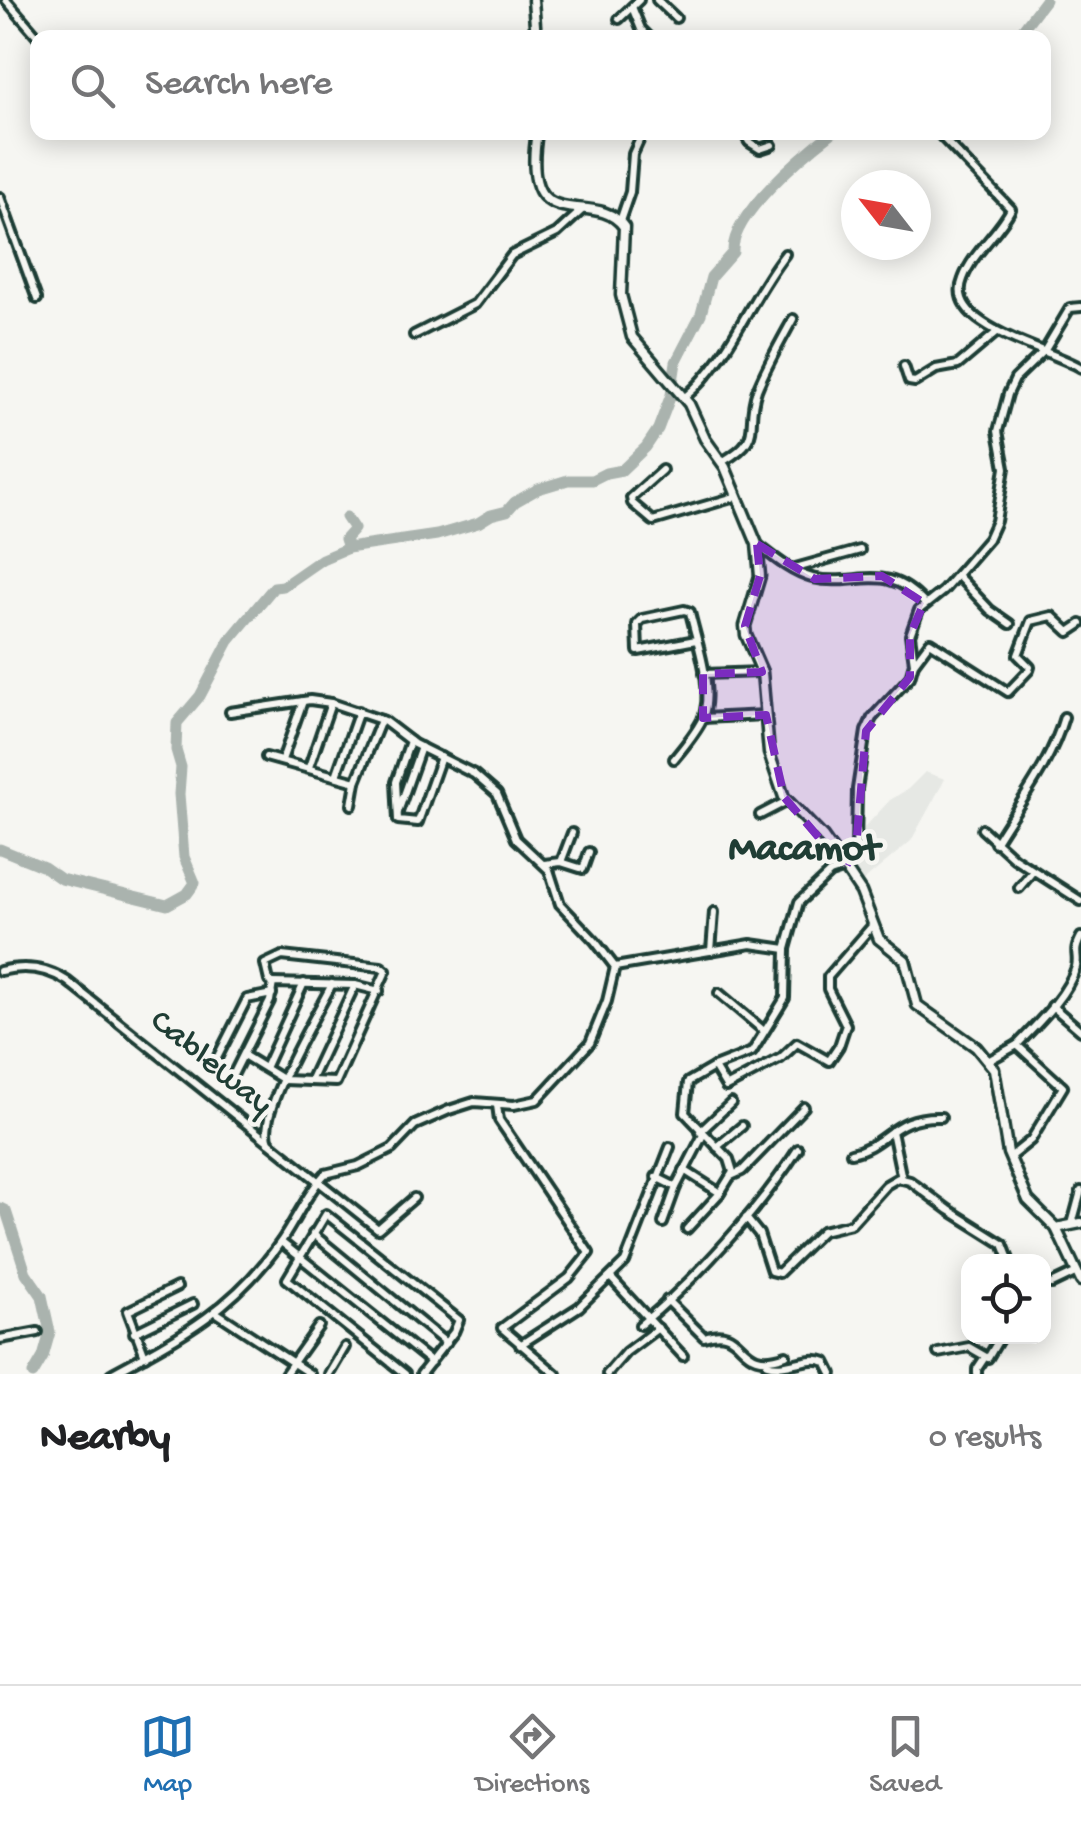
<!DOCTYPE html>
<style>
body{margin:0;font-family:"Gochi Hand",sans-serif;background:#f2f2f2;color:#202124}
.controls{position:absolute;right:30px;bottom:30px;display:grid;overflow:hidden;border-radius:20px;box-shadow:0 5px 25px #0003}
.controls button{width:90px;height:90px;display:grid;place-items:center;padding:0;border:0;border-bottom:2px solid #e0e0e0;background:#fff;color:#202124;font:50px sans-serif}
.compass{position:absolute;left:841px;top:170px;width:90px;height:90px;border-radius:50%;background:#fff;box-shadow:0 5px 25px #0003;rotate:301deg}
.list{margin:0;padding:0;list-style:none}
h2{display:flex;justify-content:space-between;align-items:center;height:130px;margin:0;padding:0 40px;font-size:42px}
h2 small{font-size:32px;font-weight:400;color:#757577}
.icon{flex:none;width:55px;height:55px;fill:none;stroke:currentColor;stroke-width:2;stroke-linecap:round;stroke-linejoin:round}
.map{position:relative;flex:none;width:1081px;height:1374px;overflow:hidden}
.search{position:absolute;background:#fff;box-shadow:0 5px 25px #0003;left:30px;right:30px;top:30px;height:110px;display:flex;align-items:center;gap:25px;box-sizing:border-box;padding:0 35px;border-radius:20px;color:#757577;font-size:38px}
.sheet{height:310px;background:#fff}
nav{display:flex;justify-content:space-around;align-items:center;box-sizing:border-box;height:140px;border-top:2px solid #e0e0e0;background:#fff;font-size:28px;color:#757577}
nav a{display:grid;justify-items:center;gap:5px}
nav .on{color:#1f6fb2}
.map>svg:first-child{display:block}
</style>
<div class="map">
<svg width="1081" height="1374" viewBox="0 0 1081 1374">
<rect width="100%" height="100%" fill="#f6f6f2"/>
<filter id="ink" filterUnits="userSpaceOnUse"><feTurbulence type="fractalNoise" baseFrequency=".01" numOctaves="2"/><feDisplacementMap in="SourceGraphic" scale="20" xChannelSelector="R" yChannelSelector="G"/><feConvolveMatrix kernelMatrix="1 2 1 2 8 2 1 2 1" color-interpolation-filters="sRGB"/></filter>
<g filter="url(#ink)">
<path fill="#e6e8e4" d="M925 772 945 779 911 841 861 883 849 867 864 828 890 800 908 789Z"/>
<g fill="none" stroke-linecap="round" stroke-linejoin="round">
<g stroke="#aab3ae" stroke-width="11">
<path d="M1016 38 1045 0"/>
<path d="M348 548 437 535 478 523 491 515 507 511 515 502 538 489 568 480H592L606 473 622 470 646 447 658 429 671 395 676 362 701 314 711 277 733 252C731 215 804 154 833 132"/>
<path d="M0 849 44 867 61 879 167 905 187 894 195 883 184 857 179 794 181 767 176 750 177 723 200 696 229 641 274 587 283 586 322 559 348 548 345 539 354 529 346 517"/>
<path d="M0 1208 6 1211 26 1273 42 1296 50 1332 43 1357 33 1374"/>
</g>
<defs>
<g id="minor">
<path d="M6 0 39 38"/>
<path d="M657 0 676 18"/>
<path d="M632 7 641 29 650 38"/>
<path d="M619 19 639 0"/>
<path d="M743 132 749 142 760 149 772 145"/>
<path d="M942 137 1011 209C999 233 973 252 963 279 943 327 1052 349 1081 368"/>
<path d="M0 197 37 299"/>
<path d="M620 221 630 192 633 154 643 132"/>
<path d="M414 335 475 304 512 255 557 233 582 210"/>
<path d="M904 366 909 381 915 382 936 369 958 365 997 332"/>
<path d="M685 397C729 360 749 300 785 254"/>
<path d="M722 462C766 437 744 428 757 390 766 367 781 341 793 319"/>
<path d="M662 470 631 498 632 503 653 521 735 497"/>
<path d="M758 545C775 558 791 572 812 578 857 588 886 560 924 603"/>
<path d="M792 569 860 550"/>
<path d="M957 575 990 610 1010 624"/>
<path d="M915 662 930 642 1008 692 1029 670 1030 667 1018 655 1031 621 1052 616 1069 632 1081 624"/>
<path d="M704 674 762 672"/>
<path d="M230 712 310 700 331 703 384 721 414 744 474 774 497 794 516 839 549 870 560 904 595 941 615 967"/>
<path d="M703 718 766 715"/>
<path d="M410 741 396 782 398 820 418 822 441 757"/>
<path d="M266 757 356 782"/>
<path d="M674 759C684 747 695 734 702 720 715 690 697 643 690 612L684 610 642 619 637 624 638 651 696 640"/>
<path d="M282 760 303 701"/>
<path d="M309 767 331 703"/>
<path d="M336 776 359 711"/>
<path d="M352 805 356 782 381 720"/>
<path d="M398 812 421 747"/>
<path d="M760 815 787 801"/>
<path d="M982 829 1014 858 1081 901"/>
<path d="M995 843C1021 800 1050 765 1064 717"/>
<path d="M561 862 572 833"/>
<path d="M544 864 561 862 583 869 589 852"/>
<path d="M1019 888 1033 871"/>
<path d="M711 951 714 912"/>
<path d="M615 967 751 944 786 949"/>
<path d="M0 971C24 965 46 967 67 981L378 1229 414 1198"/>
<path d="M719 993 764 1031"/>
<path d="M1052 1006 1081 1031"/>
<path d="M245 1056 284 1080 336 1082 386 971 381 967 282 956 265 964 269 981 273 983"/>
<path d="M988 1061 1017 1045"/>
<path d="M214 1064 247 999 272 994"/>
<path d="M714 1067 726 1087 781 1058 797 1043 829 1061 839 1046 846 1025 828 989V977L873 925"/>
<path d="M265 1068 304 983"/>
<path d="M232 1077 270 1001 273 983 355 985 379 991"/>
<path d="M311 1079 355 985"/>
<path d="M497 1105 499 1120 589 1253 569 1278 502 1328 556 1374"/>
<path d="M892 1131 902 1179"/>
<path d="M700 1132 731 1103"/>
<path d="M269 1142C256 1113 317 1015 332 984"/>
<path d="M717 1147 742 1126"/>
<path d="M851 1153C887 1146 892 1115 941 1117"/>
<path d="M1010 1157 1031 1140 1063 1087 1017 1045C1038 1023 1067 996 1076 967 1079 954 1072 954 1081 937"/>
<path d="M684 1170 720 1193"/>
<path d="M731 1176 742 1171 804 1107"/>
<path d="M656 1177 676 1187"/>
<path d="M746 1218 759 1234 771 1271 779 1273 822 1231 851 1224 886 1185 898 1178 910 1181 949 1210 1003 1244 1010 1262"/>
<path d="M663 1223 676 1187 703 1135"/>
<path d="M1072 1224 1081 1191"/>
<path d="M687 1229 720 1193 733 1172 729 1159 685 1113 688 1082 714 1067 752 1052 785 998 786 949 799 902 830 873 845 868 856 848 857 789 866 731 872 718 910 677 914 663 910 635 919 610 943 591 988 539 996 521 1005 468 998 431 1008 394 1015 379 1045 350 1070 308 1081 307"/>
<path d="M313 1234 446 1343"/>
<path d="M281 1242 431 1362"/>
<path d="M611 1278 683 1356"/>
<path d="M1044 1283 1052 1284 1077 1272"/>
<path d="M667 1300 704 1337C747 1322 735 1374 786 1355"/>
<path d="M217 1313 310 1374"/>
<path d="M640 1325C694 1282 761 1207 798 1149"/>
<path d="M134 1333 193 1304"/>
<path d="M0 1339 38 1332"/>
<path d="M520 1345 579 1307 625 1262 670 1147"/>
<path d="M938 1353 969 1347 988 1358 1001 1336"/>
<path d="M145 1356 128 1311 177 1287"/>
<path d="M767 1364C788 1371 807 1354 826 1362L832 1374"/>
<path d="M111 1374C182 1336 235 1308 282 1240 297 1218 307 1193 325 1174L358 1166 392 1149 415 1125 449 1110 474 1102 514 1105 537 1100 590 1043 607 1001 615 967"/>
<path d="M285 1374 319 1326"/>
<path d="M329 1374 345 1347"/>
<path d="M405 1374 287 1279 326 1214 459 1320 454 1332 421 1374"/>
<path d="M607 1374 626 1352 658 1328"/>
<path d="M977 1374V1369L985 1357"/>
</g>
<g id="tertiary">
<path d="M533 0 536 38"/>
<path d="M537 132C519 245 595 185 624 227L621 295 632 337 689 404 705 439 725 467 757 544 760 576 745 626 746 635 762 672 769 753 784 797 823 837 845 868 861 892 879 939 905 960 917 1005 976 1047 994 1069 1008 1153 1028 1200 1056 1228 1081 1281"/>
<path d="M1056 1228 1081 1223"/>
</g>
</defs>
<use href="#minor" stroke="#1f3d34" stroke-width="14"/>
<use href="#tertiary" stroke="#1f3d34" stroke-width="15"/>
<use href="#minor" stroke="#f6f6f2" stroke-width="6"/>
<use href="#tertiary" stroke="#f6f6f2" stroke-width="8"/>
</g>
</g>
<path fill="#7b2cbf" fill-opacity="0.2" stroke="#7b2cbf" stroke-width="8" stroke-dasharray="20 12" stroke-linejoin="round" d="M757 544 815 579 882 576 924 603 910 635V677L866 731 856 848 845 868 784 797 766 715 703 718V674L762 672 745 626 760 576Z"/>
<g text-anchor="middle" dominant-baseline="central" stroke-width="9" stroke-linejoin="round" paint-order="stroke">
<g font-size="35" fill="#1f3d34" stroke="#f6f6f2">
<text transform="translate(210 1064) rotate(39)">Cableway</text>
</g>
<g font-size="40" font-weight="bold" fill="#1f3d34" stroke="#f6f6f2">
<text x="804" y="850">Macamot</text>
</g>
</g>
</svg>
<div class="controls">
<button><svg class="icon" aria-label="locate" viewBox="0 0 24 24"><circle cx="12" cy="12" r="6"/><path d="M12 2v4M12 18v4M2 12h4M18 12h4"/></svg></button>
</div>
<svg class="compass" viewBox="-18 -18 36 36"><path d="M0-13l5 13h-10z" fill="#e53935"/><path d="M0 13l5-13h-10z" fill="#757577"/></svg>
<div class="search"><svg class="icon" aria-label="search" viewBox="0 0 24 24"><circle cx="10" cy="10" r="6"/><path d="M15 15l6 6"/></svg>Search here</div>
</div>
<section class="sheet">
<h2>Nearby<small>0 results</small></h2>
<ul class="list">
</ul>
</section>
<nav>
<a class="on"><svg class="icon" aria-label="map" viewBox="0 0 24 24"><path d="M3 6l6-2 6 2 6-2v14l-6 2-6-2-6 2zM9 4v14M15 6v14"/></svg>Map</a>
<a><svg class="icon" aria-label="directions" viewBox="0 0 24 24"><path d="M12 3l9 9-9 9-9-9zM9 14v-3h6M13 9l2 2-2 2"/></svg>Directions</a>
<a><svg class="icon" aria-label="saved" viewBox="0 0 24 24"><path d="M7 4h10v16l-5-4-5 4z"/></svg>Saved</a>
</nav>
